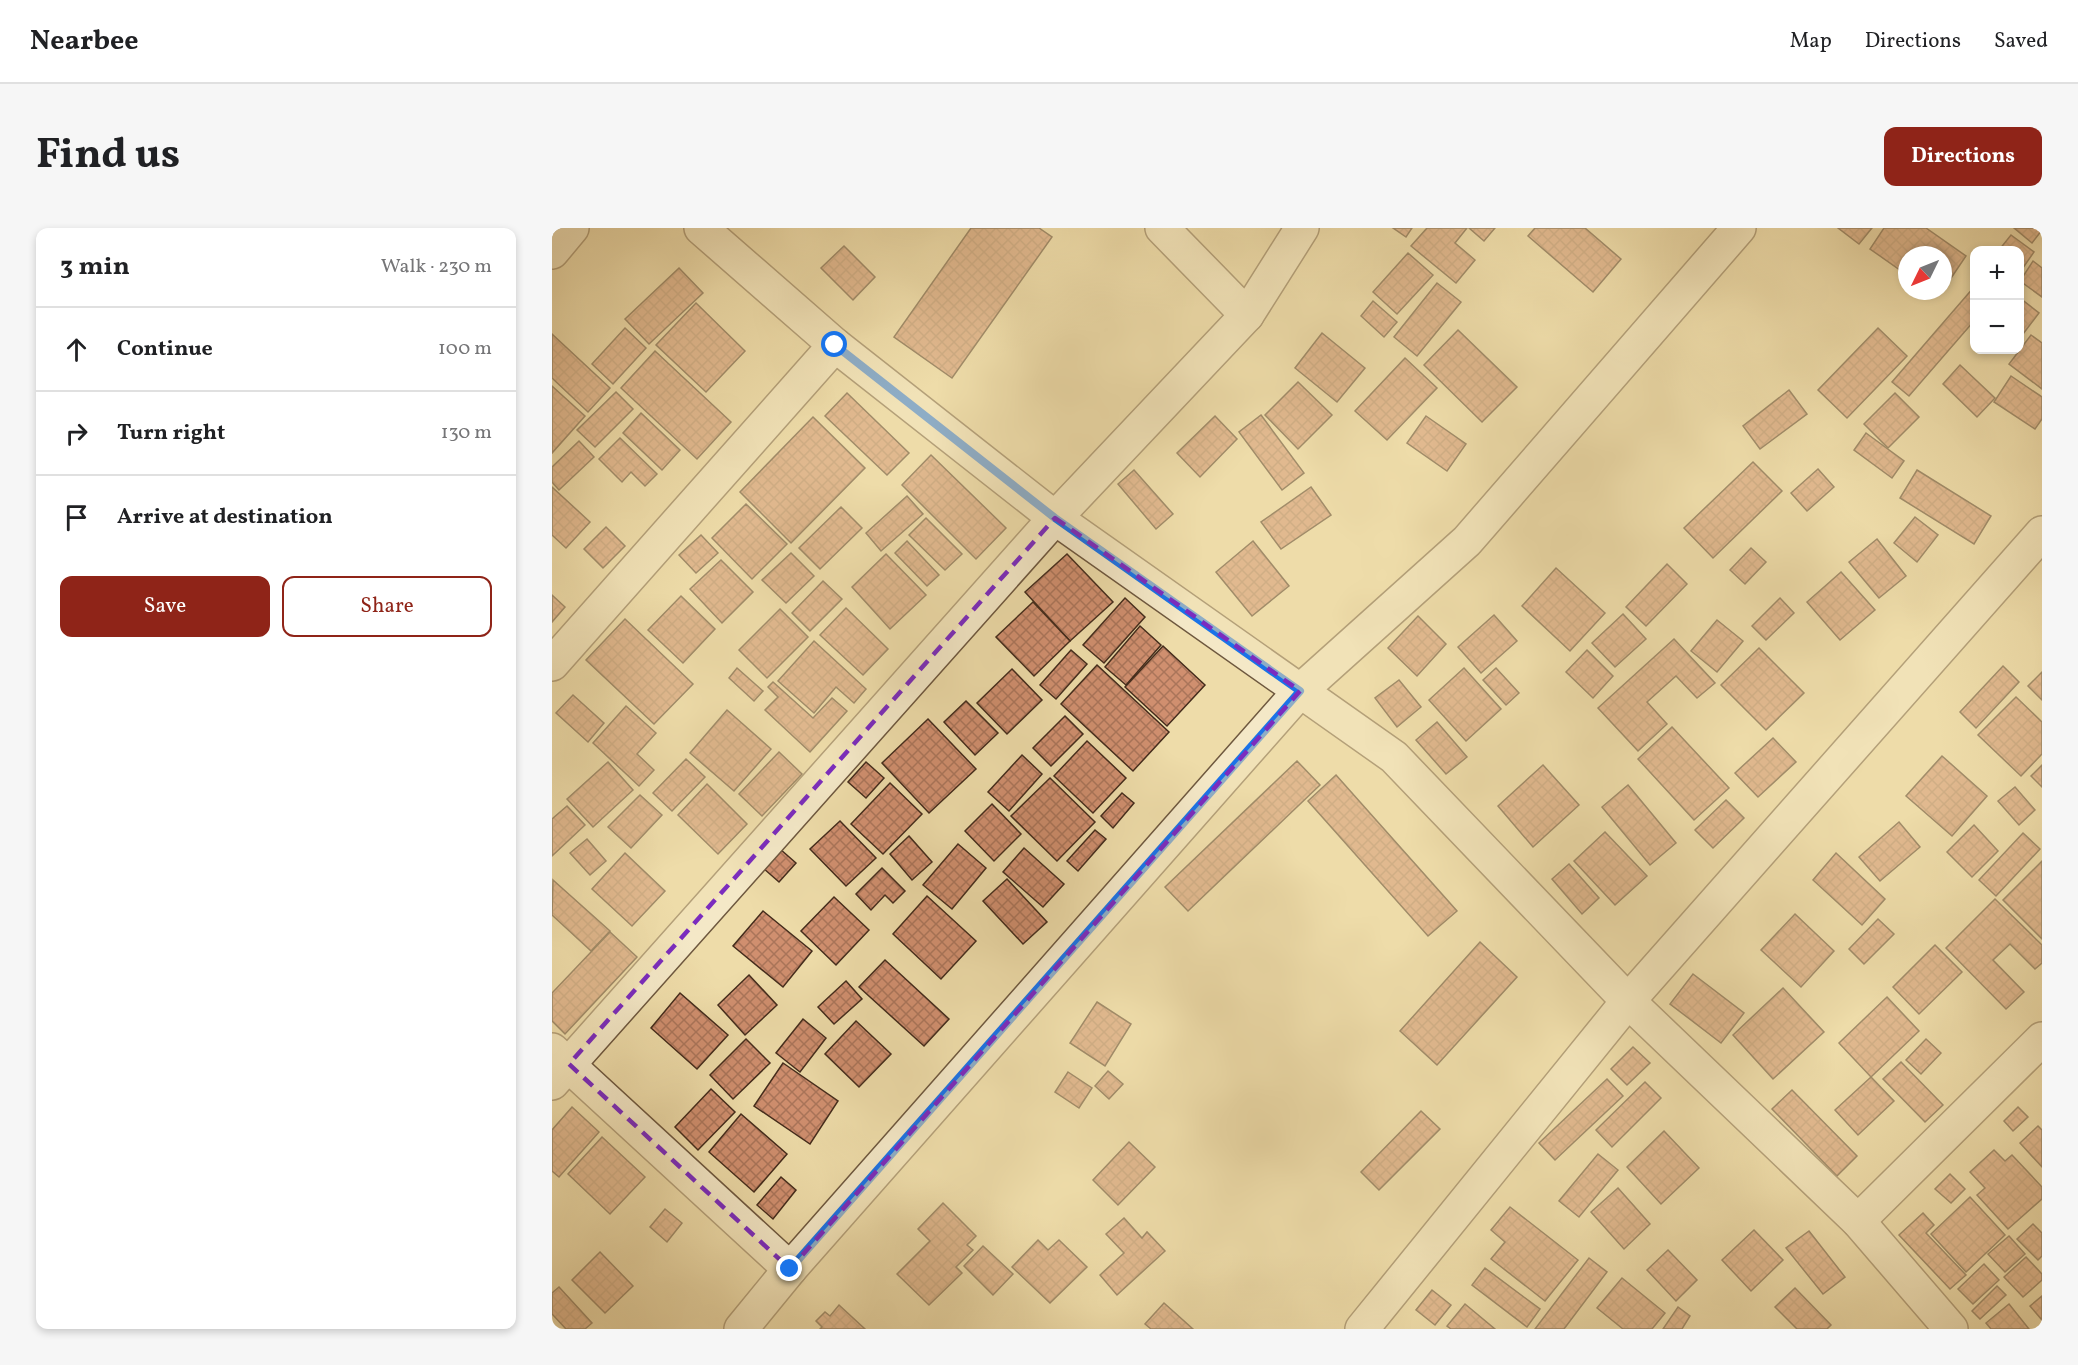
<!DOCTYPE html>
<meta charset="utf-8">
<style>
body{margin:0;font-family:Vollkorn,serif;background:#f6f6f6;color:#202124}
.controls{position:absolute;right:18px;top:18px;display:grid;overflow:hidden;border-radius:12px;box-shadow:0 3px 9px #0003}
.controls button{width:54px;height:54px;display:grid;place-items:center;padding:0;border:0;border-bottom:2px solid #e0e0e0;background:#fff;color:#202124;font:30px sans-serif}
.compass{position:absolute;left:1346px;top:18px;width:54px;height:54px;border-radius:50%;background:#fff;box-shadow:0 3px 9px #0003;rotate:227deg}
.stop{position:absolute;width:18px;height:18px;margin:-14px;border:4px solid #1a73e8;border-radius:50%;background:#fff}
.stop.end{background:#1a73e8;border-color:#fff;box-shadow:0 2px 6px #0008}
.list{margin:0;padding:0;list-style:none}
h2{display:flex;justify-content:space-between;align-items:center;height:78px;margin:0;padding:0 24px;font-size:26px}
h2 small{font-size:20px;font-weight:400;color:#757577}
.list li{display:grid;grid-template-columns:39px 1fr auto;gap:18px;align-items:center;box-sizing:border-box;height:84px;padding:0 24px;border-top:2px solid #e0e0e0}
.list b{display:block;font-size:22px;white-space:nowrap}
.list em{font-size:20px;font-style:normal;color:#757577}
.actions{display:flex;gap:12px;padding:18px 24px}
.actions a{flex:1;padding:14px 0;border:2px solid #8f2418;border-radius:12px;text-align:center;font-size:21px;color:#8f2418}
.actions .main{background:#8f2418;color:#fff}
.icon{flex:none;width:33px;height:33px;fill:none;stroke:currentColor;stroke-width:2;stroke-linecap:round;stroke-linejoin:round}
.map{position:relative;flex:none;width:1490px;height:1101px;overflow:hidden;border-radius:12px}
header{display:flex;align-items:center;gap:36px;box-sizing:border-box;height:84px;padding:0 30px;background:#fff;border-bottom:2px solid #e0e0e0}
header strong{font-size:28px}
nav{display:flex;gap:33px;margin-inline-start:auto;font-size:21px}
.intro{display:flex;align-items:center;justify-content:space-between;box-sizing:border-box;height:144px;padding:0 36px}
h1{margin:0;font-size:42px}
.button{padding:15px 27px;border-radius:12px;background:#8f2418;color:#fff;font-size:21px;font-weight:700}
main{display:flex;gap:36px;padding:0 36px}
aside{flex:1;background:#fff;border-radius:12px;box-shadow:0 3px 9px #0003}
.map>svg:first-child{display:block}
</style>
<header>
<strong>Nearbee</strong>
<nav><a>Map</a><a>Directions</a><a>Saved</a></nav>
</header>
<div class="intro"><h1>Find us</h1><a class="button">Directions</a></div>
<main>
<aside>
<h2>3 min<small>Walk · 230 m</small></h2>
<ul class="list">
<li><svg class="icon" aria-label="ahead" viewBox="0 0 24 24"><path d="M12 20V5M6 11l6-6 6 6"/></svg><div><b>Continue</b></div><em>100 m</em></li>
<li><svg class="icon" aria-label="right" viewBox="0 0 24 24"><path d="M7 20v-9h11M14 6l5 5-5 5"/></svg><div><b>Turn right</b></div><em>130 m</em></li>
<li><svg class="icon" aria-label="arrive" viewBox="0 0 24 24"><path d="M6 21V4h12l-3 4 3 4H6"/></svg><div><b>Arrive at destination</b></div></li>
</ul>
<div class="actions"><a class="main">Save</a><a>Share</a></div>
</aside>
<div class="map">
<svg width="1490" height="1101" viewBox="0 0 1490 1101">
<defs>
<pattern id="building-cross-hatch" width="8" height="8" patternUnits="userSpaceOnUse" patternTransform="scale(1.5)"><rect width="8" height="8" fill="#d08f6f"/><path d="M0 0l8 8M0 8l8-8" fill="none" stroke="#aa755a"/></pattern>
</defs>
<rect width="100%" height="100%" fill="#eedca9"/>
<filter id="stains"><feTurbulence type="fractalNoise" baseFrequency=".00333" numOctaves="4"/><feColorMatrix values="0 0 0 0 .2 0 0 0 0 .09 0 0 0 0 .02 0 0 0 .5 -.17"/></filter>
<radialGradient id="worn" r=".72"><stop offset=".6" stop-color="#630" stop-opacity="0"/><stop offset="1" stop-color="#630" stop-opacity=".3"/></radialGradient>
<g fill="url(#building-cross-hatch)" stroke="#442c1c" stroke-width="1.5">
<path d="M419 0H487L500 9 400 150 342 109Z"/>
<path d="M841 0H860L854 9Z"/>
<path d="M875 0H915L903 15 923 32 904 55 859 18Z"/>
<path d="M917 0H943L932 13Z"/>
<path d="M983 0H1033L1069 31 1041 64 976 8Z"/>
<path d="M1286 0H1320L1307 16Z"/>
<path d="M1332 0H1374L1414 28 1391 62V27H1355V47L1318 21Z"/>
<path d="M1462 0H1490V2L1480 15Z"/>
<path d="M1459 7 1482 24 1468 44V22H1447Z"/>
<path d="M292 18 323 49 301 72 269 40Z"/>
<path d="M856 25 881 47 845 86 821 64Z"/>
<path d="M1481 33 1490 40V69L1468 53Z"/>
<path d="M127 40 151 65 97 116 73 91Z"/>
<path d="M885 55 909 74 865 128 842 109Z"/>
<path d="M1422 59V93L1357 168 1340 154Z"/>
<path d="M1468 70 1487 85 1468 110Z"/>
<path d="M821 73 845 94 832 109 809 88Z"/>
<path d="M144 75 193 123 154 164 104 117Z"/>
<path d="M73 100 94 120 61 156 40 136Z"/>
<path d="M1326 100 1355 128 1295 190 1266 162Z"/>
<path d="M906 102 965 159 930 194 872 137Z"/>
<path d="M770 105 813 140 785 174 743 140Z"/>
<path d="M0 106 58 160 36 184 0 150Z"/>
<path d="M1479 107 1490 115V161L1457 136Z"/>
<path d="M103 123 179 194 145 231 69 160Z"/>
<path d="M853 130 885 160 835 212 803 183Z"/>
<path d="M1408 137 1443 170 1425 189 1391 156Z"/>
<path d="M1459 148 1490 169V191L1483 201 1442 174Z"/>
<path d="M746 154 780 187 746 221 713 187Z"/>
<path d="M0 158 33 188 0 225Z"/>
<path d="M1237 162 1255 186 1208 221 1191 198Z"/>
<path d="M64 164 81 181 43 219 25 202Z"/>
<path d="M295 165 357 225 335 247 273 188Z"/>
<path d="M1343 165 1367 189 1336 220 1312 196Z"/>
<path d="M89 185 128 222 110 242 71 205Z"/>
<path d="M709 187 752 245 730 262 687 204Z"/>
<path d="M663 188 685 211 648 249 625 225Z"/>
<path d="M874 188 914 216 895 243 855 215Z"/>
<path d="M261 189 313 240 239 315 188 264Z"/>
<path d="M1314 205 1352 233 1340 250 1302 222Z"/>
<path d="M68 210 105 246 93 258 79 244 70 254 47 231Z"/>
<path d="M27 213 42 229 7 262 0 254V239Z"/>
<path d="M379 227 454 300 424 331 350 257Z"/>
<path d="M1201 234 1230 263 1161 330 1132 300Z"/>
<path d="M1266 241 1282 259 1255 283 1239 265Z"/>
<path d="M582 242 621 286 604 301 566 256Z"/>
<path d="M1365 242 1439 288 1422 316 1348 270Z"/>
<path d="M0 259 38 294 14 320 0 307Z"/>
<path d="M759 259 779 287 729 321 709 294Z"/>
<path d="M355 268 371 286 329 323 314 305Z"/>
<path d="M194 276 235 316 200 351 160 310Z"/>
<path d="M289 279 310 300 268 341 247 320Z"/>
<path d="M1363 289 1386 307 1365 334 1342 315Z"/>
<path d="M374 290 410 326 393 342 357 307Z"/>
<path d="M54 299 73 318 51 340 32 321Z"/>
<path d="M149 307 166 325 144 345 127 327Z"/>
<path d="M1325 311 1354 348 1327 370 1297 334Z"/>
<path d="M355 313 387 347 375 358 343 325Z"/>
<path d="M701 313 737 358 700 388 664 344Z"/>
<path d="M1199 320 1214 334 1193 356 1178 342Z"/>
<path d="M239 325 262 348 234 375 210 352Z"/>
<path d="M334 326 374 367 338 401 300 359Z"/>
<path d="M515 326 561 374 518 413 473 364Z"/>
<path d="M169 332 201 364 170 395 138 361Z"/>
<path d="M1115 336 1135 356 1094 398 1074 379Z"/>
<path d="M1004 340 1053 385 1018 423 970 378Z"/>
<path d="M1289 344 1323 382 1288 412 1255 374Z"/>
<path d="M271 353 290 371 258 403 240 385Z"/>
<path d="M0 367 13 379 0 394Z"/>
<path d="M129 368 163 401 131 435 96 402Z"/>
<path d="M573 370 593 389 552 435 531 417Z"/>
<path d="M1228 370 1242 385 1214 412 1200 398Z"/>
<path d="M481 374 518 413 482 448 444 409Z"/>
<path d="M294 380 336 421 311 447 268 407Z"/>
<path d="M228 381 256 409 215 450 187 422Z"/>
<path d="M1071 386 1094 411 1063 439 1040 415Z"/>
<path d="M942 387 965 413 929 445 906 419Z"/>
<path d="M866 388 894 416 865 448 836 420Z"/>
<path d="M73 391 141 456 102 496 34 432Z"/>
<path d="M1165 392 1191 413 1165 444 1139 423Z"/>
<path d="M588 398 609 417 574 457 553 439Z"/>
<path d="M1122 411 1163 455 1145 470 1124 448 1095 474 1115 496 1086 523 1046 480Z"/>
<path d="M262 413 314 461 302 475 284 459 262 485 226 453Z"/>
<path d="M611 418 653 457 615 498 573 459Z"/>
<path d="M1207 420 1252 465 1214 502 1169 457Z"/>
<path d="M519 422 535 436 504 471 488 457Z"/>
<path d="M1035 422 1061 448 1041 470 1014 444Z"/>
<path d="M545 437 617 504 581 543 509 476Z"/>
<path d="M1451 438 1467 454 1424 500 1408 484Z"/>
<path d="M185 440 211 463 202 473 177 450Z"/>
<path d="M912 440 949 481 914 513 877 472Z"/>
<path d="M944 440 967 465 954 477 931 452Z"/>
<path d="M460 441 490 472 455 506 425 475Z"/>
<path d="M1490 444V472L1476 458Z"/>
<path d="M847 452 869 479 845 499 823 470Z"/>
<path d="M221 454 261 490 280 470 295 483 258 524 213 482 226 469 216 459Z"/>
<path d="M21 467 52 495 36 514 4 485Z"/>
<path d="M1464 469 1490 494V526L1469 548 1426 507Z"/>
<path d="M414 473 446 505 423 527 392 494Z"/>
<path d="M74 478 104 505 85 526 102 542 87 558 41 515Z"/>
<path d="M175 482 219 521 182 563 138 525Z"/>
<path d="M513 488 531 506 499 538 481 520Z"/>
<path d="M376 491 424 541 377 585 330 535Z"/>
<path d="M885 494 915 529 894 546 864 512Z"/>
<path d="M1120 499 1177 560 1142 592 1086 531Z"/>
<path d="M1221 510 1244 534 1206 569 1183 545Z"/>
<path d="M535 513 574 550 541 585 502 548Z"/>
<path d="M227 524 250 546 210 588 187 566Z"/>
<path d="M470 527 490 546 457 583 436 564Z"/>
<path d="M1390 528 1435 568 1400 608 1354 568Z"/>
<path d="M134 531 153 549 120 583 101 565Z"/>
<path d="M745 533 768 557 636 683 613 659Z"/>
<path d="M56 534 81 562 41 599 15 571Z"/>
<path d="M314 534 332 550 314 570 296 554Z"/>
<path d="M991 537 1027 577 981 619 946 578Z"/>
<path d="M1490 537V559L1479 548Z"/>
<path d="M784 547 905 683 876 708 756 573Z"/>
<path d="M498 550 543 594 505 633 459 588Z"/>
<path d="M338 555 370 586 331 626 299 596Z"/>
<path d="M155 556 195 596 166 626 126 587Z"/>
<path d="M1076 557 1124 615 1098 637 1050 579Z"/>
<path d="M1463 559 1483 582 1467 597 1446 573Z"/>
<path d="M570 565 582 575 561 600 549 588Z"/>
<path d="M88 567 110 587 79 620 56 599Z"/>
<path d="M1174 572 1192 590 1161 620 1143 602Z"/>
<path d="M440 576 469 606 442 633 413 603Z"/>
<path d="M15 578 33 597 0 628V591Z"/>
<path d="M288 593 324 630 294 658 258 621Z"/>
<path d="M1347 594 1368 619 1328 653 1307 629Z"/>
<path d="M1422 597 1446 623 1420 649 1395 624Z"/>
<path d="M543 602 554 611 526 643 515 633Z"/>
<path d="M1053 604 1095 648 1063 677 1022 633Z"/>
<path d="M1471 605 1488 621 1444 668 1427 652Z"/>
<path d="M357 608 380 634 360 652 338 626Z"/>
<path d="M35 611 54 633 38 647 18 625Z"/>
<path d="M406 616 434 640 400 681 371 657Z"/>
<path d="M472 620 512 656 491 679 451 644Z"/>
<path d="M228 621 244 635 227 654 211 640Z"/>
<path d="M73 625 113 663 80 698 40 661Z"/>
<path d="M1284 625 1333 671 1310 697 1261 652Z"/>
<path d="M1490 633V711L1451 672Z"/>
<path d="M1017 636 1047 670 1030 686 1000 651Z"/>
<path d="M330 640 353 663 341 675 333 667 319 682 304 666Z"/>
<path d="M455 651 495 694 471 716 431 673Z"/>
<path d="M1 652 58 703 39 723 0 687Z"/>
<path d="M375 668 424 713 389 751 341 706Z"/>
<path d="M282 669 317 702 284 737 249 703Z"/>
<path d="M1443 671 1490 717V735L1483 741 1458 716 1441 732 1472 764 1454 781 1394 720Z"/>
<path d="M211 683 260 723 231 759 181 718Z"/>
<path d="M1243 686 1282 723 1249 759 1209 722Z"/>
<path d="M1326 691 1342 706 1312 736 1297 721Z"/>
<path d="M58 704 85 729 13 806 0 793V765Z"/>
<path d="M928 714 965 749 885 837 848 803Z"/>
<path d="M1383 717 1410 744 1367 786 1341 759Z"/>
<path d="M333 732 397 791 372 818 307 759Z"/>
<path d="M1141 746 1192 785 1169 815 1118 776Z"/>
<path d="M197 747 225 777 193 807 166 777Z"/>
<path d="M294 753 310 771 282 796 266 779Z"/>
<path d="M1231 760 1272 804 1221 851 1181 807Z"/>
<path d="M128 765 176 807 145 841 99 800Z"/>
<path d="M1335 769 1367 803 1319 849 1287 815Z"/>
<path d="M545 774 579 796 553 838 518 815Z"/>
<path d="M251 791 274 810 248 844 224 825Z"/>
<path d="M304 793 339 826 307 859 273 826Z"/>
<path d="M194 811 218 835 181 871 158 847Z"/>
<path d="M1374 811 1389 825 1369 846 1354 832Z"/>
<path d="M1081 819 1098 835 1075 857 1059 841Z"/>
<path d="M1349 834 1391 877 1373 894 1331 851Z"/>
<path d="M231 835 286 873 258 916 202 878Z"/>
<path d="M556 843 571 856 557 871 543 858Z"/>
<path d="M516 844 540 860 527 880 503 864Z"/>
<path d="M1319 849 1342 873 1306 907 1283 882Z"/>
<path d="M1055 851 1071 868 1003 932 987 915Z"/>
<path d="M1093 854 1109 870 1060 919 1044 902Z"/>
<path d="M159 861 183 884 146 922 123 899Z"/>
<path d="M1240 862 1305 928 1285 948 1220 881Z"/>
<path d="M20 879 47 904 7 949 0 943V902Z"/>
<path d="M1466 879 1476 889 1461 903 1452 893Z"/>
<path d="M869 883 888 901 827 962 809 944Z"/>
<path d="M189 886 235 926 202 964 157 924Z"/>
<path d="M1486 898 1490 902V939L1468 915Z"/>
<path d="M1112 903 1147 940 1109 976 1075 939Z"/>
<path d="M50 909 93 949 58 986 16 946Z"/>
<path d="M577 914 603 939 566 977 541 952Z"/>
<path d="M1442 922 1453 933 1460 927 1490 959V971L1456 1001 1425 967 1433 960 1418 944Z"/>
<path d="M1046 926 1066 942 1027 989 1007 973Z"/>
<path d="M1398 946 1413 961 1399 975 1383 961Z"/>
<path d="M229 949 244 962 221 991 205 977Z"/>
<path d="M1066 960 1098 996 1072 1021 1039 984Z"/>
<path d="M1418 969 1453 1007 1414 1044 1379 1006Z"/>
<path d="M391 975 424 1008 415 1017 421 1022 404 1039 410 1045 377 1077 345 1046 378 1013 366 1001Z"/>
<path d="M958 979 1026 1032 993 1073 939 1031 953 1014 939 1002Z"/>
<path d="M113 981 130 995 115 1014 98 999Z"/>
<path d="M1371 985 1382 997 1374 1005 1414 1047 1398 1061 1347 1007Z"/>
<path d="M572 990 590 1010 595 1004 613 1023 565 1067 548 1047 572 1025 554 1006Z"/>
<path d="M1481 996 1490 1005V1028L1486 1032 1465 1011Z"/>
<path d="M1202 1002 1231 1032 1199 1063 1170 1032Z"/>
<path d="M1257 1003 1293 1049 1271 1066 1234 1020Z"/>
<path d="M1457 1008 1473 1026 1453 1044 1436 1026Z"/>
<path d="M486 1012 496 1022 507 1012 535 1039 498 1075 460 1039Z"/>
<path d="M431 1018 461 1046 441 1067 412 1038Z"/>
<path d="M1116 1022 1145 1052 1124 1073 1095 1042Z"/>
<path d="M48 1024 81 1058 53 1085 20 1052Z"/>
<path d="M1474 1029 1490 1046V1052L1471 1069 1452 1049Z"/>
<path d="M1037 1030 1055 1044 1012 1101H983Z"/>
<path d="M1432 1036 1447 1052 1421 1076 1406 1061Z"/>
<path d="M933 1040 988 1081 975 1099 920 1057Z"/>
<path d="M1070 1050 1113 1085 1100 1101H1071L1045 1080Z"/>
<path d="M1445 1058 1454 1067 1428 1091 1420 1083Z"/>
<path d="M7 1059 40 1095 33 1101H14L0 1086V1065Z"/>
<path d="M1243 1060 1279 1097 1275 1101H1245L1223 1079Z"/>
<path d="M880 1062 899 1077 883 1097 864 1082Z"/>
<path d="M1490 1068V1092L1478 1078Z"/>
<path d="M612 1075 641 1101H599L593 1096Z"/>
<path d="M913 1076 943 1101H899L895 1098Z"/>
<path d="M1457 1076 1477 1101H1439L1434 1095Z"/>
<path d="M287 1077 313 1101H268L270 1099 264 1093 273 1084 278 1088Z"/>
<path d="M1126 1079 1138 1088 1130 1101H1111Z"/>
</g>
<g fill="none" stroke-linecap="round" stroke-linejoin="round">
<defs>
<g id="minor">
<path d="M149 0 283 117 503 290 842 529 1076 773 1306 993 1399 1101"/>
<path d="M610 0 695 87"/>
<path d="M0 24 20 0"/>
<path d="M0 436 283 117"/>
<path d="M0 822 238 1041"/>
<path d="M0 855 503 290 695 87 750 0"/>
<path d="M1306 993 1490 811"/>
<path d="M189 1101 238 1041 748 463 915 313 1187 0"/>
<path d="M810 1101 1076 773 1490 305"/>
</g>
</defs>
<use href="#minor" stroke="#6e583f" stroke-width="36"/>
<use href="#minor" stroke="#f4e8c7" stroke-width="33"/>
</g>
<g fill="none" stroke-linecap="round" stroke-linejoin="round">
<path stroke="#1a73e8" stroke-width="8" d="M238 1041 748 463 503 290 283 117"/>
</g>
<path d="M0 0H1490V1101H0ZM503 290 748 463 238 1041 17 836Z" fill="#eedca9" fill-opacity=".55" fill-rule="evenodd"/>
<path fill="none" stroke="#7b2cbf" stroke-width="4.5" stroke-dasharray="12 8" stroke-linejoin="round" d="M503 290 748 463 238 1041 17 836Z"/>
<rect width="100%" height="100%" filter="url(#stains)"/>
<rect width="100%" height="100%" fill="url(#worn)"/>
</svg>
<div class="controls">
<button>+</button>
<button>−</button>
</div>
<svg class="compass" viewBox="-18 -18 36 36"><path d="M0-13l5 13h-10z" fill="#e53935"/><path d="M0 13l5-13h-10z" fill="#757577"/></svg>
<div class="stop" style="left:283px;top:117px"></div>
<div class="stop end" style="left:238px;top:1041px"></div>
</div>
</main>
